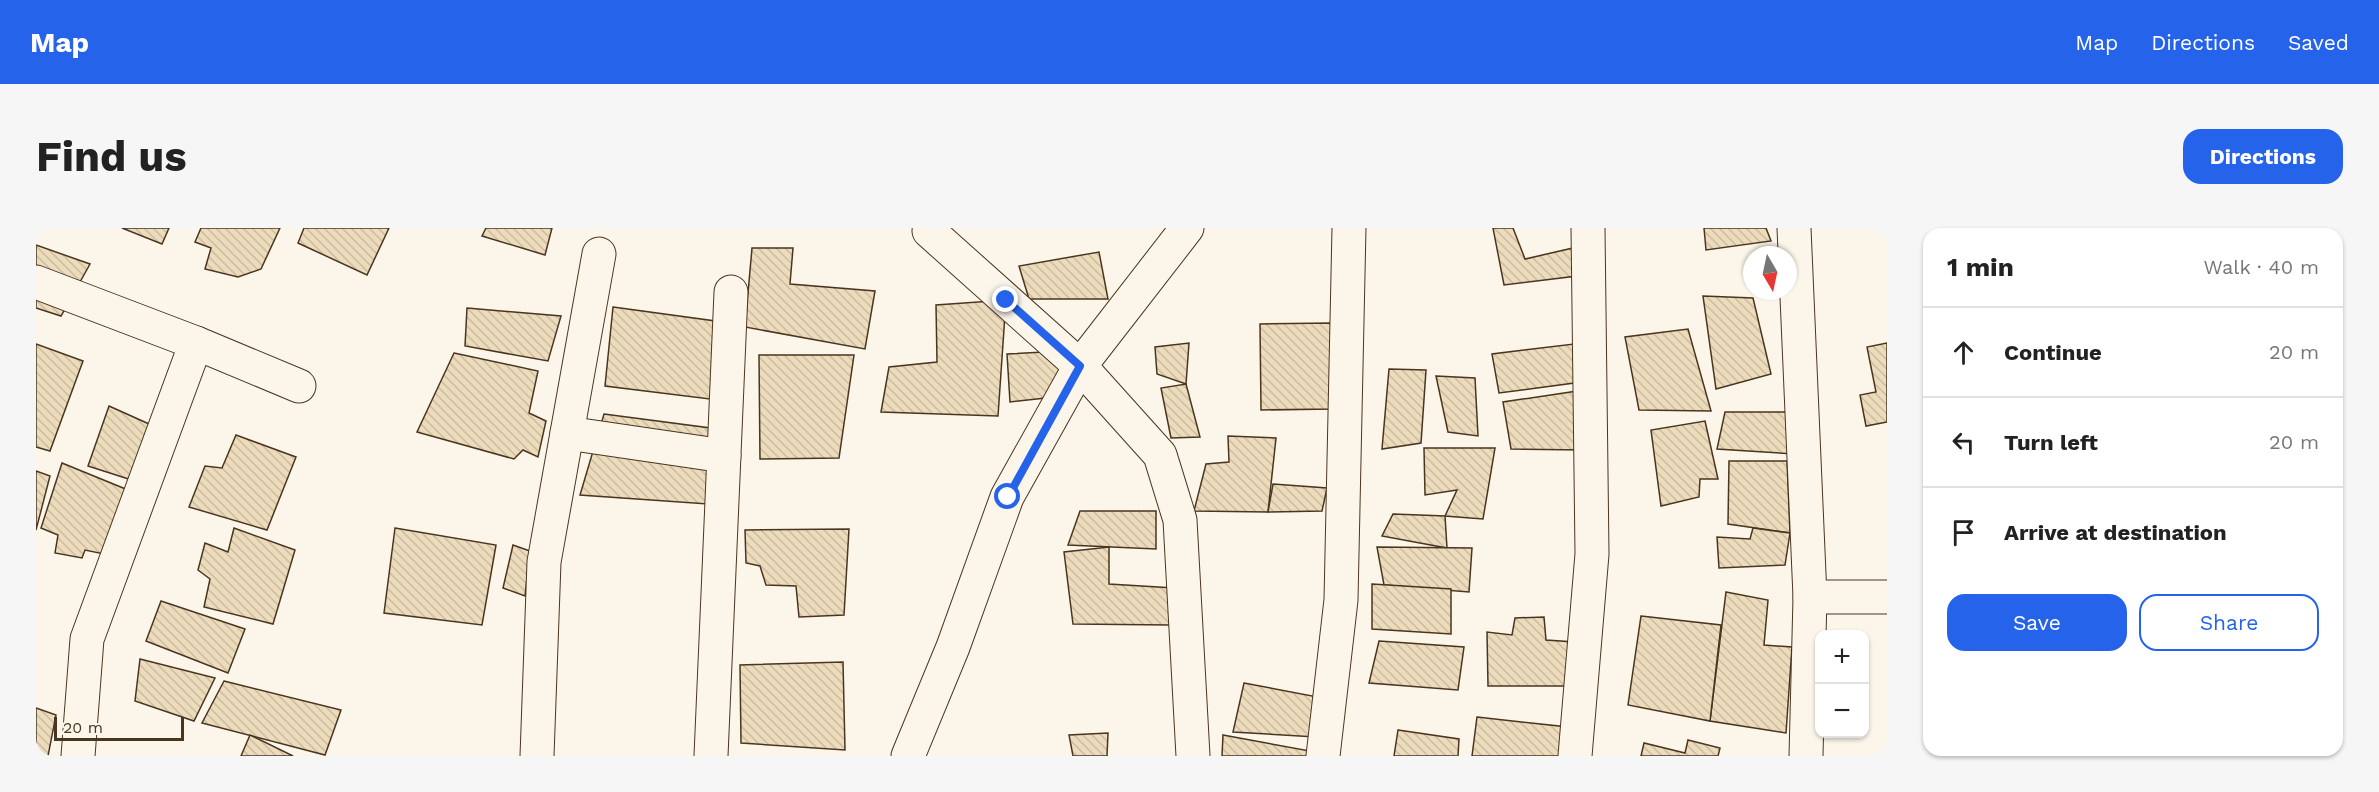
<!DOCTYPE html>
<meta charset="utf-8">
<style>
body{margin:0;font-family:"Work Sans",sans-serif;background:#f6f6f6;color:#222}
.controls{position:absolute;right:18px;bottom:18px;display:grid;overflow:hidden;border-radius:12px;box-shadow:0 2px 4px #0004}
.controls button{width:54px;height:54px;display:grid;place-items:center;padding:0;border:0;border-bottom:2px solid #e0e0e0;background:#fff;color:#222;font:30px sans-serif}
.compass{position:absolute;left:1707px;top:18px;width:54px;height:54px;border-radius:50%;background:#fff;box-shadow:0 2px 4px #0004;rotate:171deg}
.scale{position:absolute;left:18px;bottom:15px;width:130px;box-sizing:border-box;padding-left:6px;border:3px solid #4a3520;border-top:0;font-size:16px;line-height:21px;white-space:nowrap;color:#4a3520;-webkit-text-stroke:4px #fbf6e9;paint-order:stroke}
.stop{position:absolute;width:18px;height:18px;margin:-14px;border:4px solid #2563eb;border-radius:50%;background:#fff}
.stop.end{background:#2563eb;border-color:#fff;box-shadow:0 2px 6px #0008}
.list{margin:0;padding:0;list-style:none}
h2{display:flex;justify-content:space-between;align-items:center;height:78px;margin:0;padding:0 24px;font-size:26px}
h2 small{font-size:20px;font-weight:400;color:#767676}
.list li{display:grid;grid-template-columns:39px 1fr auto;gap:18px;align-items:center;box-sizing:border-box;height:90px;padding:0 24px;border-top:2px solid #e0e0e0}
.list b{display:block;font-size:22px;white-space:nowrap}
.list em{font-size:20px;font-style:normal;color:#767676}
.actions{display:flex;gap:12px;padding:18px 24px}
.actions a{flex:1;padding:14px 0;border:2px solid #2563eb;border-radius:18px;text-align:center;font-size:21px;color:#2563eb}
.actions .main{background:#2563eb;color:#fff}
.icon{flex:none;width:33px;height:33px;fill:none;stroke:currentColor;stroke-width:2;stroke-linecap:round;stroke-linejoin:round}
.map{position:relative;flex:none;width:1851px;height:528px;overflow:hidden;border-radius:18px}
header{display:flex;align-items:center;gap:36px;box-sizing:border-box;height:84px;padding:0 30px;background:#2563eb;color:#fff}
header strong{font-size:28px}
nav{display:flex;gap:33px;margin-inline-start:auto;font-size:21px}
.intro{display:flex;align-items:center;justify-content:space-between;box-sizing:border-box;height:144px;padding:0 36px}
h1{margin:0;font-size:42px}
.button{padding:15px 27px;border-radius:18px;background:#2563eb;color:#fff;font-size:21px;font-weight:700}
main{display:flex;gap:36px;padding:0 36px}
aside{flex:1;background:#fff;border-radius:18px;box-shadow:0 2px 4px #0004}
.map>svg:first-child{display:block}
</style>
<header>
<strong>Map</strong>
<nav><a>Map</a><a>Directions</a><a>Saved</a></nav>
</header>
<div class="intro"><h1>Find us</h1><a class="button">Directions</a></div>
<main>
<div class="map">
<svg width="1851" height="528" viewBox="0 0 1851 528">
<defs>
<pattern id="building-back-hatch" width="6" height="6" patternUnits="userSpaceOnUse" patternTransform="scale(1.5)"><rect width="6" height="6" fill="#ecdcbc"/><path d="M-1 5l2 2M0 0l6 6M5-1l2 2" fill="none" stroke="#ccbda1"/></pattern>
</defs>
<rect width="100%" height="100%" fill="#fbf6e9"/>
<g fill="url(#building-back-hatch)" stroke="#4a3520" stroke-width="1.5">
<path d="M86 0H133L126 16Z"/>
<path d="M165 0H244L225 41 202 49 169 41 175 20 159 14Z"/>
<path d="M268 0H353L331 47 262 15Z"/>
<path d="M450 0H516L509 27 446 8Z"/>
<path d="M1457 0H1477L1489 31 1537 20 1541 48 1468 57Z"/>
<path d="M1668 0H1730L1735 13 1670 22Z"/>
<path d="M0 17 54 36 25 88 0 80Z"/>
<path d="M716 20H757L754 56 839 63 829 121 709 99Z"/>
<path d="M1063 24 1072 71H993L983 38Z"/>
<path d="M1667 68 1717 70 1735 146 1680 161Z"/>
<path d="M970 72 962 188 845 184 853 139 901 134 900 77Z"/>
<path d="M577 79 694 95 682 172 569 158Z"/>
<path d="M431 80 525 88 512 133 429 118Z"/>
<path d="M1296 95 1297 181 1225 182 1224 96Z"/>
<path d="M1652 101 1675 183 1603 182 1589 109Z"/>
<path d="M1153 115 1150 156 1121 146 1119 119Z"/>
<path d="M1851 115V194L1830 198 1824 167 1840 164 1831 119Z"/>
<path d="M0 116 47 133 14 223 0 219Z"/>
<path d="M1538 116V155L1463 165 1456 126Z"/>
<path d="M1027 123 1028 168 974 174 971 126Z"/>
<path d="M418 125 502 143 493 185 510 193 502 229 487 222 478 231 381 204Z"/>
<path d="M723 127H818L803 230 724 231Z"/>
<path d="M1353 141 1390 142 1385 215 1346 221Z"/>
<path d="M1400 148 1439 150 1442 208 1412 204Z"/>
<path d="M1150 156 1164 209 1135 210 1125 160Z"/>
<path d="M1555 161 1548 222 1475 221 1467 174Z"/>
<path d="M73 178 122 200 102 254 52 238Z"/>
<path d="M1689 184H1759V226L1681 221Z"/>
<path d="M568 186 682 201 672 276 544 267Z"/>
<path d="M1669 193 1682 251H1664L1663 269 1625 278 1615 202Z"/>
<path d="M200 207 260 229 231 302 153 279 169 238 186 240Z"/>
<path d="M1192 208 1240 210 1232 284 1158 283 1170 236 1193 234Z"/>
<path d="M1388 220H1459L1447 291 1409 288 1421 262 1389 267Z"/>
<path d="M1693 233H1751L1754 305 1692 296Z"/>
<path d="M26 235 92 262 68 326 49 322 46 330 19 325 22 307 5 300Z"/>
<path d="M0 243 14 248 0 302Z"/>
<path d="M1237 256 1291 260 1286 283 1232 284Z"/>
<path d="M1044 283H1120V321L1032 317Z"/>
<path d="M1357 286 1409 288 1411 320 1346 308Z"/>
<path d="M198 300 259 322 237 396 168 379 174 351 162 342 169 315 192 324Z"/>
<path d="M359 300 460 317 446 397 348 385Z"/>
<path d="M1717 300 1754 305 1749 337 1683 340 1681 309 1714 311Z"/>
<path d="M813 301 808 387 763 389 760 358 730 357 724 338 710 335 709 302Z"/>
<path d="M477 317 494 323 489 368 467 360Z"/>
<path d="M1073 319V356L1138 360 1135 397 1037 396 1028 324Z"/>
<path d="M1341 319 1436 320 1433 364 1348 357Z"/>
<path d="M1336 356 1415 361V406L1336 401Z"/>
<path d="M1690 364 1732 372 1728 417 1756 419 1750 505 1674 493Z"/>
<path d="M125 373 209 401 192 445 110 413Z"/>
<path d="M1605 388 1685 397 1674 493 1592 477Z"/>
<path d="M1508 389 1510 412 1539 414 1532 458H1452L1451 404 1476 407 1479 390Z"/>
<path d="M1343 413 1428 419 1422 462 1333 455Z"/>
<path d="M104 431 179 450 158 493 99 473Z"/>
<path d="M807 434 809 522 705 515 704 437Z"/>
<path d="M188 453 305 482 289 527 166 495Z"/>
<path d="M1208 455 1287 470 1280 509 1197 504Z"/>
<path d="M0 480 20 487 12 528H0Z"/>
<path d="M1441 489 1532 499 1525 528H1436Z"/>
<path d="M1362 502 1423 511 1422 528H1358Z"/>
<path d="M1072 505 1071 528H1037L1033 507Z"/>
<path d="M214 507 257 528H205Z"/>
<path d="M1187 507 1274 523 1273 528H1186Z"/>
<path d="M1652 512 1684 520 1682 528H1605L1608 515 1649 525Z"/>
</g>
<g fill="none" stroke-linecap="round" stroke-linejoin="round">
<defs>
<g id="minor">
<path d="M1758 0 1774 369 1770 528"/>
<path d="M893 3 1044 138 1124 227 1144 292 1157 528"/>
<path d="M0 54 160 115 263 158"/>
<path d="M531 205 688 228"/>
<path d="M1774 369H1851"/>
<path d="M42 528 51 411 160 115"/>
<path d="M501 528 508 334 563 26"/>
<path d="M675 528 695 64"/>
<path d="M872 528 917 419 971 269 1044 138 1151 0"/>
<path d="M1287 528 1305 372 1313 0"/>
<path d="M1539 528 1556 326 1552 0"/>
</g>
</defs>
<use href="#minor" stroke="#4a3520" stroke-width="35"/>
<use href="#minor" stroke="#fbf6e9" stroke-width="33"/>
</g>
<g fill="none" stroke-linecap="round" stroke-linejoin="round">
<path stroke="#2563eb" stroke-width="8" d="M970 72 1044 138 972 269"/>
</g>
</svg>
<div class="controls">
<button>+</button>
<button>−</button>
</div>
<svg class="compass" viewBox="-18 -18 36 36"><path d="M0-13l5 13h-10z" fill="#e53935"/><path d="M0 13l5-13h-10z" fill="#767676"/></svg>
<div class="scale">20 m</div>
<div class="stop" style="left:972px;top:269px"></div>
<div class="stop end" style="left:970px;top:72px"></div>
</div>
<aside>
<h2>1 min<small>Walk · 40 m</small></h2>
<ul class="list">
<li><svg class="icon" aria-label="ahead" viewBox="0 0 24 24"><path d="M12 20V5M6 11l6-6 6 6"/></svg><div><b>Continue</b></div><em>20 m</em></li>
<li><svg class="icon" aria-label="left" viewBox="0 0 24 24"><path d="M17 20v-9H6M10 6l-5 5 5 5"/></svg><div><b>Turn left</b></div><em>20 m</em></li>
<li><svg class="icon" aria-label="arrive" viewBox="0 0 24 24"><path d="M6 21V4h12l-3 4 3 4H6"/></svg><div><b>Arrive at destination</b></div></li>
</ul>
<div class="actions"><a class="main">Save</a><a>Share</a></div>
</aside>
</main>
